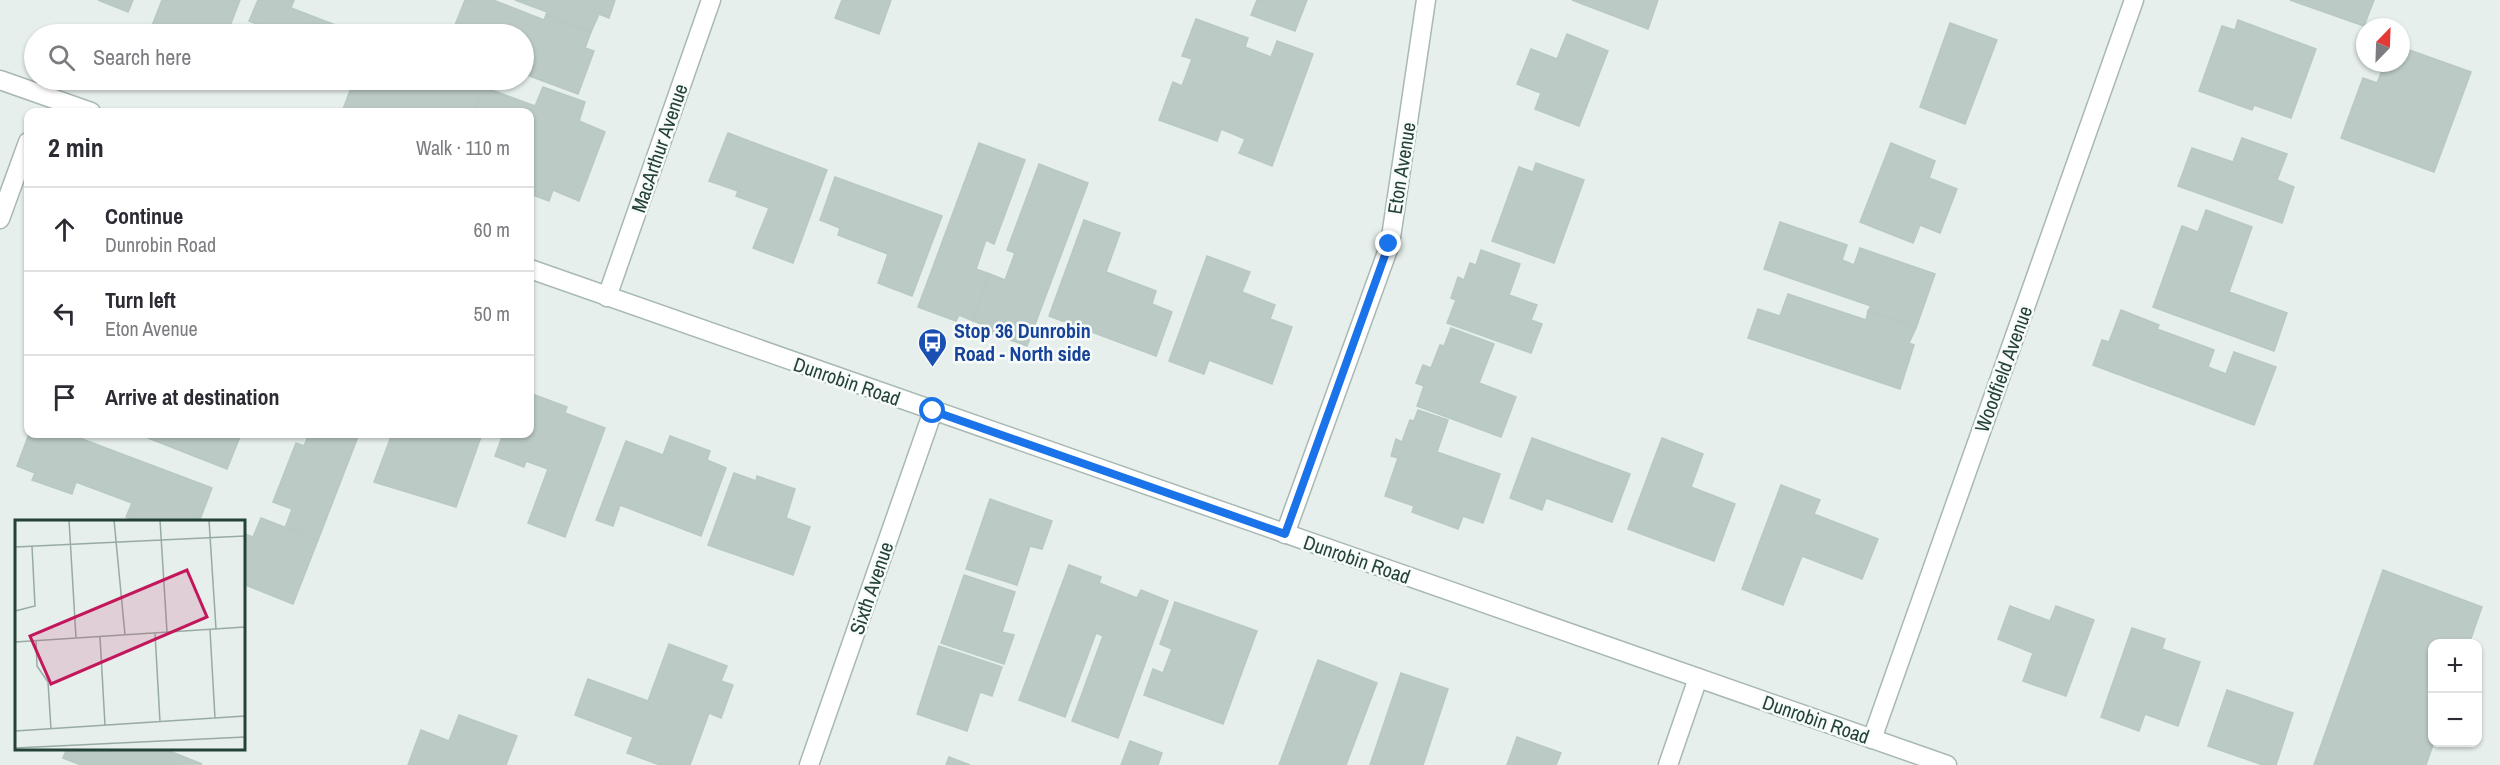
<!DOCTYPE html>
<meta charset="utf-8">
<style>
body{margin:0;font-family:"Archivo Narrow",sans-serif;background:#f7f7f7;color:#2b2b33}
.controls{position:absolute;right:18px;bottom:18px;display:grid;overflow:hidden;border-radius:12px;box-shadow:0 2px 4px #0004}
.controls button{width:54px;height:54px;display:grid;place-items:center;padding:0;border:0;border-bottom:2px solid #e1e1e2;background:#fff;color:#2b2b33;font:30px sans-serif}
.compass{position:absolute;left:2356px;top:18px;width:54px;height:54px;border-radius:50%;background:#fff;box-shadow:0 2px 4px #0004;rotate:23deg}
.stop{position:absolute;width:18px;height:18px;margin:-14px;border:4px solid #1a73e8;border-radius:50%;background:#fff}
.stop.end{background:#1a73e8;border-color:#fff;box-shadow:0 2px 6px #0008}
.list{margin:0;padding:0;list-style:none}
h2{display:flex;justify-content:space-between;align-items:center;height:78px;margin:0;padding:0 24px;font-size:26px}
h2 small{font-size:20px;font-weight:400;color:#7c7c81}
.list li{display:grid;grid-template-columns:39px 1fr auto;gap:18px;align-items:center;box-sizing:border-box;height:84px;padding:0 24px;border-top:2px solid #e1e1e2}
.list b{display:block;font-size:22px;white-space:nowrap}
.list p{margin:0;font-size:20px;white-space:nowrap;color:#7c7c81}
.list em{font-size:20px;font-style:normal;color:#7c7c81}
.icon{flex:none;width:33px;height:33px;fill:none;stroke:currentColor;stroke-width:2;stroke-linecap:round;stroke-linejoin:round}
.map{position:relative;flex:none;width:2500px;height:765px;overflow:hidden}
.search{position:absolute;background:#fff;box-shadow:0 2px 4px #0004;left:24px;top:24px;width:510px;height:66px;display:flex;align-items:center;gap:15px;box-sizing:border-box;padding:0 21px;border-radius:33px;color:#7c7c81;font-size:22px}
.panel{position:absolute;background:#fff;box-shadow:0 2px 4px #0004;left:24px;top:108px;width:510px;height:330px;border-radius:12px}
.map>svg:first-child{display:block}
</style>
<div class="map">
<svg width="2500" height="765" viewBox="0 0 2500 765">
<rect width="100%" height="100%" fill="#e6efeb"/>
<g fill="#bbcac4" stroke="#b8c9c2" stroke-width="1.5">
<path d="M98 0H133L128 12Z"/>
<path d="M162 0H240L227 34H190L184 32 183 34H158L150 31Z"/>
<path d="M258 0H294L291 8 359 34H264L267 28 249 21Z"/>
<path d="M465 0H493L544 20 546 15 591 32 585 48 594 51 578 94 524 74V34H459L462 28 455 25Z"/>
<path d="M515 0H615L609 18 599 14 591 32 546 15 547 12Z"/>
<path d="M842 0H891L879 34 835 18Z"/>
<path d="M1257 0H1307L1295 31 1251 15Z"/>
<path d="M1572 0H1658L1648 29Z"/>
<path d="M2290 0H2374L2364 26Z"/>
<path d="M1196 19 1248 38 1245 47 1271 57 1277 41 1313 54 1272 166 1239 153 1245 139 1221 129 1217 141 1159 120 1173 82 1182 86 1192 59 1182 56Z"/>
<path d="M2238 20 2316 49 2291 118 2254 105 2252 110 2199 91 2222 26 2235 30Z"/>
<path d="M1950 23 1997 40 1965 124 1920 107Z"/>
<path d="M1567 34 1608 51 1579 126 1535 109 1541 93 1517 84 1531 49 1557 59Z"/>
<path d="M2401 47 2471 72 2434 172 2341 138 2363 78 2377 83 2385 63H2401Z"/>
<path d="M313 80H341L338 89Z"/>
<path d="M354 80H464L483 87 474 112H342Z"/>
<path d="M483 87 535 106 543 87 585 102 579 121 605 132 579 201 553 190 549 201 530 194V112H474Z"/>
<path d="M728 133 827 170 793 263 753 248 769 208 736 196 738 191 709 181Z"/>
<path d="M2242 138 2287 154 2277 180 2294 187 2282 223 2178 186 2192 148 2233 162Z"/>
<path d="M979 143 1025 160 994 244 986 240 976 269 990 274 973 321 959 315 956 321 918 307Z"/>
<path d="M1891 143 1935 161 1929 178 1957 189 1940 233 1920 225 1913 243 1860 222Z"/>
<path d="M1536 163 1584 180 1554 263 1492 241 1519 167 1533 172Z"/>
<path d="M1039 164 1088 183 1027 346 988 332 990 327 973 321 990 274 1005 280 1015 253 1007 250Z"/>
<path d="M835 177 942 216 912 296 878 283 888 254 838 235 840 228 820 220Z"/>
<path d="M2206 210 2252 227 2229 292 2287 313 2274 351 2153 307 2182 226 2198 232Z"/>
<path d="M1084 220 1120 233 1106 272 1156 291 1152 304 1172 312 1156 356 1049 316Z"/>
<path d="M1780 222 1847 245 1842 260 1854 265 1860 248 1935 274 1916 328 1868 311 1871 306 1764 269Z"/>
<path d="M1481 250 1520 264 1509 295 1537 305 1531 320 1542 324 1531 353 1447 323 1456 300 1451 298 1458 277 1464 280 1470 263 1476 265Z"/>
<path d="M1207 256 1250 272 1242 292 1275 305 1270 319 1292 327 1272 384 1209 360 1204 374 1169 361Z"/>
<path d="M1788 294 1866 320 1868 311 1916 328 1909 343 1914 345 1900 389 1748 338 1758 309 1780 316Z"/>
<path d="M2121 310 2159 325 2157 329 2214 350 2208 367 2226 374 2234 352 2276 367 2254 425 2093 365 2102 340 2109 342Z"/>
<path d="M1451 328 1494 344 1479 383 1516 397 1501 437 1417 406 1424 386 1416 383 1423 365 1431 368 1440 345 1444 346Z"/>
<path d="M532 394 567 407 565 413 605 428 565 537 528 523 548 469 526 461 524 467 495 456 503 434H530V399Z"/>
<path d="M1418 410 1448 420 1437 452 1500 474 1483 523 1463 516 1458 529 1412 512 1414 506 1385 496 1398 458 1391 456 1396 439 1402 442 1410 420 1414 421Z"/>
<path d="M29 434H69L212 488 199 522H138L126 517 132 503 76 482 72 494 32 480 35 473 17 466Z"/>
<path d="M149 434H241L227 469 148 438Z"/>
<path d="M309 434H359L318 540 285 528 292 509 273 502 296 443 304 446Z"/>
<path d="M392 434H482L456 507 374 482Z"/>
<path d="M670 436 710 451 707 460 726 468 701 536 620 505 613 526 596 520 626 441 663 455Z"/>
<path d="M1532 438 1630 474 1612 522 1546 498 1542 510 1510 498Z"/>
<path d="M1662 438 1703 454 1691 487 1735 504 1714 561 1628 529Z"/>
<path d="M734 473 756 481 757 476 795 489 786 518 810 527 793 575 708 545Z"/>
<path d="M1781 485 1820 500 1814 514 1878 539 1862 579 1802 556 1783 605 1742 589Z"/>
<path d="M990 499 1052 521 1042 549 1030 546 1017 585 966 569Z"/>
<path d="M261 518 318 540 293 604 243 584V533L253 537Z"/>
<path d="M1069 565 1101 577 1099 583 1137 598 1141 590 1168 601 1118 738 1072 721 1103 636 1096 633 1065 717 1019 700Z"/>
<path d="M2383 570 2482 607 2469 644H2432L2434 742 2426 765H2314Z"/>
<path d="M964 575 1015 592 1002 632 1014 635 1004 664 941 643Z"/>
<path d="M1175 602 1257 631 1223 724 1144 695 1153 669 1163 673 1172 649 1160 644Z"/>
<path d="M2010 606 2050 621 2056 606 2094 620 2066 696 2023 681 2033 653 1998 639Z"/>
<path d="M2132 628 2165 639 2162 649 2200 662 2178 726 2145 714 2139 731 2101 717Z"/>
<path d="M669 644 727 666 721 681 733 685 721 718 709 713 690 765H660L627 753 633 737 575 715 588 679 648 701Z"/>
<path d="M939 646 1002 667 992 696 980 692 967 731 917 714Z"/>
<path d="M1318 660 1377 683 1346 765H1279Z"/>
<path d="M1401 673 1448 689 1423 765H1370Z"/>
<path d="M2227 690 2293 713 2276 765H2263L2208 746Z"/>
<path d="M459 715 517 736 506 765H408L421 730 449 741Z"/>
<path d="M1517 737 1561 753 1556 765H1507Z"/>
<path d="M1130 741 1162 753 1158 765H1121Z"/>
<path d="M67 748H162L202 764 81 765 63 758Z"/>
<path d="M949 757 970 765H946Z"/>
</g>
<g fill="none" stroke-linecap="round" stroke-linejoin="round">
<defs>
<g id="minor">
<path d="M0 80 91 112"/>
<path d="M0 219 28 142"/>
<path d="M530 269 1947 765"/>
<path d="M607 297 711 0"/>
<path d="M1285 534 1390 244 1426 0"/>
<path d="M1872 739 2134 0"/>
<path d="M809 765 933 411"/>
<path d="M1668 765 1698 678"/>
</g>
</defs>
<use href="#minor" stroke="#a8b8b2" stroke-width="21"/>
<use href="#minor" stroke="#fff" stroke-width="18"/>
</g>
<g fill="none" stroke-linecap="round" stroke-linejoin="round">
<path stroke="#1a73e8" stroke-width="8" d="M933 411 1285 534 1389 244"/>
</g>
<defs>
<symbol id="bus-pin" viewBox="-11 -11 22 30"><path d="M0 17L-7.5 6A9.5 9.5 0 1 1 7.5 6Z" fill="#1a4fb4" stroke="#f7fbf9"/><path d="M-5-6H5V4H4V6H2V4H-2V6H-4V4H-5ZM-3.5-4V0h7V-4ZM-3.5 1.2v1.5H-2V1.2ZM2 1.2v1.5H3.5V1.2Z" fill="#fff"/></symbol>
</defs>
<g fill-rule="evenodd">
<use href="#bus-pin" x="916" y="326" width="33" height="45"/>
</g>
<g text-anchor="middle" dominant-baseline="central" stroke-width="5" stroke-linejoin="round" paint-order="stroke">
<g font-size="20" fill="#24423a" stroke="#f7fbf9">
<text transform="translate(659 148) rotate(-71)">MacArthur Avenue</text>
<text transform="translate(1401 168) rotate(-81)">Eton Avenue</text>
<text transform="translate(2003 369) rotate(-70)">Woodfield Avenue</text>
<text transform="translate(847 381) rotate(19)">Dunrobin Road</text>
<text transform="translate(1357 559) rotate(19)">Dunrobin Road</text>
<text transform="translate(871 588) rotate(-71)">Sixth Avenue</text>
<text transform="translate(1816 719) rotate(19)">Dunrobin Road</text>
</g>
<g font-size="20" font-weight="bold" fill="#164399" stroke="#f7fbf9" text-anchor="start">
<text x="954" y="330">Stop 36 Dunrobin<tspan x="954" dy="23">Road - North side</tspan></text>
</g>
</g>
<g transform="translate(15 520)">
<rect width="230" height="230" fill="#e6efeb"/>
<path fill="none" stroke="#98aaa4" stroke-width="1.5" d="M54 0 61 118M99 0 110 115M145 0 152 112M194 0 201 109M0 27 230 16M0 91 20 86 17 26M195 110 200 198M140 113 145 202M85 117 90 205M21 121 22 146 33 162 36 209M0 122 230 107M0 211 230 196M0 228 230 217"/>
<path fill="#c2185b" fill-opacity="0.15" stroke="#c2185b" stroke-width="3" d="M172 50 192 97 36 164 15 116Z"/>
<rect width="230" height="230" fill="none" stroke="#24423a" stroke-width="3"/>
</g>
</svg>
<div class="controls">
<button>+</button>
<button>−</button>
</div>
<svg class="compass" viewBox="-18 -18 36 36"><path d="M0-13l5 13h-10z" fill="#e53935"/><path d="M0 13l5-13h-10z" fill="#7c7c81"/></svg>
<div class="stop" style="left:933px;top:411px"></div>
<div class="stop end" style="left:1389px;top:244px"></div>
<div class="search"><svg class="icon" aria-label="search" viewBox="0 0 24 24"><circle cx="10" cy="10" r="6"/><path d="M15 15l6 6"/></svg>Search here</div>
<section class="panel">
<h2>2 min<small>Walk · 110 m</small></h2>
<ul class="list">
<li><svg class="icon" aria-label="ahead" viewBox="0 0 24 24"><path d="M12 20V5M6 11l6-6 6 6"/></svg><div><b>Continue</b><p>Dunrobin Road</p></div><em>60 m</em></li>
<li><svg class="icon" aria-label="left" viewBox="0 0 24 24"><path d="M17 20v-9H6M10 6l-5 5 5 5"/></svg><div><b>Turn left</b><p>Eton Avenue</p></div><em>50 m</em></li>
<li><svg class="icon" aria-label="arrive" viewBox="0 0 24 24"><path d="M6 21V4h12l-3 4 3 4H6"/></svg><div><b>Arrive at destination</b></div></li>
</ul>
</section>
</div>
